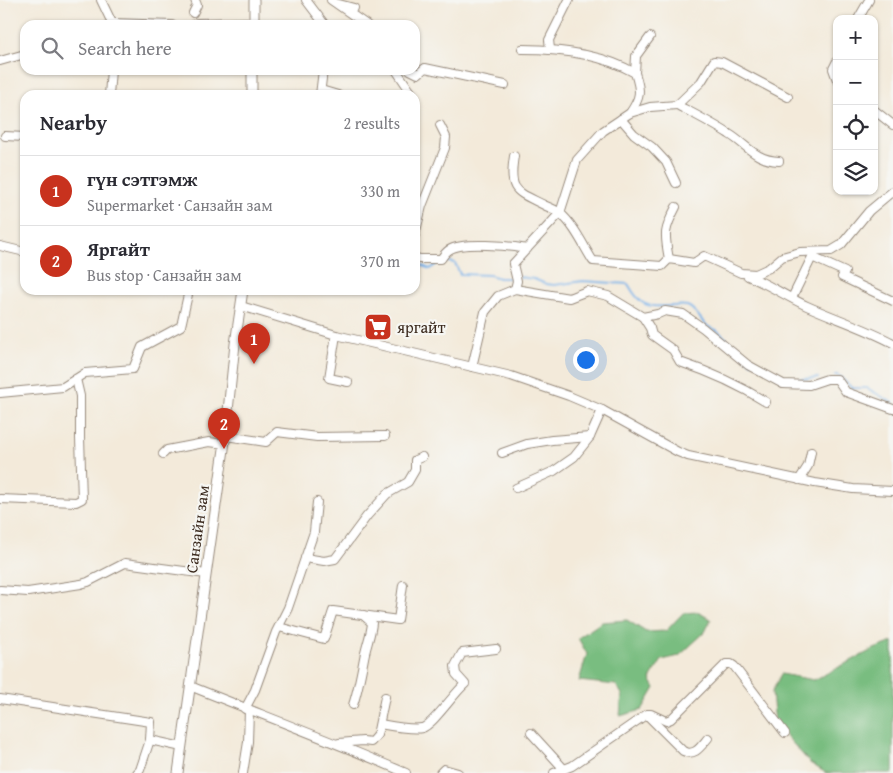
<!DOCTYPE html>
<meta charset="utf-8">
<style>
body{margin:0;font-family:"Gentium Book Plus",serif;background:#f7f7f7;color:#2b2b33}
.controls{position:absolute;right:15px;top:15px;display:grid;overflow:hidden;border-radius:10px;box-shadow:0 1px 4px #0004}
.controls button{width:45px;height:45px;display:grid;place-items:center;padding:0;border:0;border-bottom:1px solid #e1e1e2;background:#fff;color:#2b2b33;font:25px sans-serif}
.you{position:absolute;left:585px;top:359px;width:18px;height:18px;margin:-12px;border:4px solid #fff;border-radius:50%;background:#1a73e8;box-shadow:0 0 0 8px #1a73e833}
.badge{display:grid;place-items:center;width:32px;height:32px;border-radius:50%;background:#c8321e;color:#fff;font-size:16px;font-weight:700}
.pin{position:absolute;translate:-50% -41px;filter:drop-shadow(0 1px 2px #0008)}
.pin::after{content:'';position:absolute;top:26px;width:18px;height:15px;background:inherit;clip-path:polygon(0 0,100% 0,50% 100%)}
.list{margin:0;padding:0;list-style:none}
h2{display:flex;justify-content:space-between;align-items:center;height:65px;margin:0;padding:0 20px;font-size:21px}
h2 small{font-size:16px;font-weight:400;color:#7c7c81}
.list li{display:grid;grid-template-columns:32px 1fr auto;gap:15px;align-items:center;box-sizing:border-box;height:70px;padding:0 20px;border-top:1px solid #e1e1e2}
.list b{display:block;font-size:19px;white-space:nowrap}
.list p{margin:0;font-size:16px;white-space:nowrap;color:#7c7c81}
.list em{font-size:16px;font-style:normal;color:#7c7c81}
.icon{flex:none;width:28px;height:28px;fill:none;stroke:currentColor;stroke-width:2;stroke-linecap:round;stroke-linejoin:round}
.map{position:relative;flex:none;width:893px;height:773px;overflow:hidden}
.search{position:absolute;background:#fff;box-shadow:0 1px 4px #0004;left:20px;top:20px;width:400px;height:55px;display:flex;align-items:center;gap:12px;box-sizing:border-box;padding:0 18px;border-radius:15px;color:#7c7c81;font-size:19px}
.panel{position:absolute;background:#fff;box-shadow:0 1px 4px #0004;left:20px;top:90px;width:400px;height:205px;border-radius:15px}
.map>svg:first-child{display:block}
</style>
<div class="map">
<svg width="893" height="773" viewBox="0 0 893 773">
<rect width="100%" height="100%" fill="#f6f6f2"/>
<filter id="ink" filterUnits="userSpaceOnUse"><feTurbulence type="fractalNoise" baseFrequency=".02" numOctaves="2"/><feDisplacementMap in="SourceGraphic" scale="10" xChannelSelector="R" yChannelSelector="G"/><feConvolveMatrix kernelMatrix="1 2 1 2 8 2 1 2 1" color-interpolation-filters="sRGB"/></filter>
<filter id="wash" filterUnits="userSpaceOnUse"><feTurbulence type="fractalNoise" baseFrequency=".0096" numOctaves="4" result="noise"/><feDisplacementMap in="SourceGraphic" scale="20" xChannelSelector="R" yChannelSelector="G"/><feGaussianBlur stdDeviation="1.12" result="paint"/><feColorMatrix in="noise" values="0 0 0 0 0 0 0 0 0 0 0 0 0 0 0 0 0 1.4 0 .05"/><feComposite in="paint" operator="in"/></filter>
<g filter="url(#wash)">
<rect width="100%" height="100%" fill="#f3eada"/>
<g fill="#79bd80" stroke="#5a744f">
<path d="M697 612 711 619 705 632 679 656 662 660 650 679 655 688 642 710 620 716 622 694 616 685 579 681 587 654 578 638 602 622 627 620 646 632 666 631 683 613Z"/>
<path d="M893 642V773H826L810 763 775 723 772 692 781 674 814 680 874 649Z"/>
</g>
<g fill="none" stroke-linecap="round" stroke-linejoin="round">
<g stroke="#77b1e8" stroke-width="2">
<path d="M444 261 455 263 460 274 490 275 499 278H514"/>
<path d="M415 263 430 269 440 262"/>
<path d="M520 277 534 279 546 284 554 285 583 281 628 284C641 307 646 307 671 306 676 306 683 305 687 306 697 309 700 322 709 327 712 329 717 329 719 332 730 341 740 353 752 363"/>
<path d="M774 375 787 380 818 378"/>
<path d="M835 375H838L852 388H867L893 403"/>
</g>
</g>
</g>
<g filter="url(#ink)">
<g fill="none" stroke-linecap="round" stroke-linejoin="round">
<defs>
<g id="minor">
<path d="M101 0 113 25"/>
<path d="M306 0 325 25"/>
<path d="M331 0 367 25"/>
<path d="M339 4 354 8"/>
<path d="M193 13 197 5 195 0"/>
<path d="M858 19 869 0"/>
<path d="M109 25 113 23 172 25"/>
<path d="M193 25 198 23 254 22"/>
<path d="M522 49C560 49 602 54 635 73 641 91 641 97 630 113"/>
<path d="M550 49 549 40 569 0"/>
<path d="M0 61 25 54"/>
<path d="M837 61 833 69 837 80"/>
<path d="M396 70 413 95"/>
<path d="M410 70 418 74 425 68 505 85"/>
<path d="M635 73 636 56 650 37"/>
<path d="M321 90 338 95"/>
<path d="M109 95 111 70"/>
<path d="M320 95 323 70"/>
<path d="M677 105C694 114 712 123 729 134 747 145 755 160 779 161"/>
<path d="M874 110 893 125"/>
<path d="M621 119 634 134 652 147 666 162 676 183"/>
<path d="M5 136 25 137"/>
<path d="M514 156C508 193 517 191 546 206 551 208 556 210 560 213 574 225 583 245 593 261L662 266 669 259 694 263 704 256 741 273 756 274 769 268 782 257 800 252 831 251 841 245 869 211 893 191"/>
<path d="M415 235 422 206 445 148 446 137 440 125"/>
<path d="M0 246 25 252"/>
<path d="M415 258 420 259H441C443 256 446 252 449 250 462 241 511 246 527 249"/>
<path d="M669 259C664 233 664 230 676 207"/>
<path d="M748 276C768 284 787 297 807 306 836 319 865 328 893 343"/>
<path d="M515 289 569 298 587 291 608 296 643 317 658 314 665 311 683 314 703 328 748 365 783 384 809 385 827 379H837L846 392 893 409"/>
<path d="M792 298 812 257 845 272 842 277 893 301"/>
<path d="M241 306 336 335 511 376 569 396 602 410 678 452 688 456 815 483 853 489 893 491"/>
<path d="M643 317 650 328 652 335 673 350 680 362C710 372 739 385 766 402"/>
<path d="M336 335 329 378 348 382"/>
<path d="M472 367 485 312 498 296 515 289 517 281 513 264 560 213 577 160 603 131 630 113 650 107 677 105 701 82 714 61 722 62 788 97"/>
<path d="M0 393 63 387 85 373 133 369 142 347 181 326 189 290"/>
<path d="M226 436 266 442 277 432 317 437 385 436"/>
<path d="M502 453 527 444 552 440 590 437 602 410"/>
<path d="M163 454 167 450 209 442 225 444"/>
<path d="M799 480 808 466 811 452"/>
<path d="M516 488 554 471 574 457 590 437"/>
<path d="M0 499 76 502 82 499 80 438V396L76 379"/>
<path d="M305 558 324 561 335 559 367 516 387 494 408 482 415 470V460L422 457"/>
<path d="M0 590 28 592 81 584 88 582 125 563 206 574"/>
<path d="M279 627 324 639 333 611 398 620 403 585"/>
<path d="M190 686C262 715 335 742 406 773"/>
<path d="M0 699 151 722 150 740 140 770 137 773"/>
<path d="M353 705C358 690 361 674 364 658 366 646 371 635 372 623L363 615"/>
<path d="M245 709 255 690 276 632 288 608 314 532 317 502"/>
<path d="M648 716 683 751C695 757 701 746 708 738"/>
<path d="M380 724C391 726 411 730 422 728 433 725 454 693 465 684L456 674 455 666 462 653 496 649"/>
<path d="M531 733 564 769"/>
<path d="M150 740 182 747"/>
<path d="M339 743 363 741 371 742 377 735 385 697"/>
<path d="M243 773 248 742 249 710"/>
<path d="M440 773 444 769 458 773"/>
<path d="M554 773 572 766 647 714H651L666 721 671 719 726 664H731L734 666 785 733"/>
</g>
<g id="major">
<path d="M254 25V0"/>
<path d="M252 95V70"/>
<path d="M178 773 224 449 235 344 243 290"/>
</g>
</defs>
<use href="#minor" stroke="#978a7c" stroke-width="10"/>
<use href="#major" stroke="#978a7c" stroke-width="11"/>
<use href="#minor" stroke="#fff" stroke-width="8"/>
<use href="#major" stroke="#fff" stroke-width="9"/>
</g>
</g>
<defs>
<symbol id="supermarket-square" viewBox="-11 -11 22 22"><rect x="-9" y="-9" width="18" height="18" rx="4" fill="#c8321e" stroke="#f6f6f2"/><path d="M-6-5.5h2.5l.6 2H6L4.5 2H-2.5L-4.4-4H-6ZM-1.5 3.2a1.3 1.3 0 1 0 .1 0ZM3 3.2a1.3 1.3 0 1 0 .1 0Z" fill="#fff"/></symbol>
</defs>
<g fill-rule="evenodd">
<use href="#supermarket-square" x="362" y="311" width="32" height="32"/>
</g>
<g text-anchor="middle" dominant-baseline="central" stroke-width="4.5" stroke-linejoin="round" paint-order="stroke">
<g font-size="16" fill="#3b2a1e" stroke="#f6f6f2" text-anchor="start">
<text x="397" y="327">яргайт</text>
</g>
<g font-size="16" fill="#3b2a1e" stroke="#f6f6f2">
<text transform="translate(197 529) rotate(-82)">Санзайн зам</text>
</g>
</g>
</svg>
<div class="controls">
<button>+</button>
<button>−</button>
<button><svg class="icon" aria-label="locate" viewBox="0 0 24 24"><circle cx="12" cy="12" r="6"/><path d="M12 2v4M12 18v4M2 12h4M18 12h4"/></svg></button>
<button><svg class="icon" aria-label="layers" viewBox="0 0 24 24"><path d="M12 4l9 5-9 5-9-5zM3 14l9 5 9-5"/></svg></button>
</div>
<div class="you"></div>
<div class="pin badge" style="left:254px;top:364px">1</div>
<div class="pin badge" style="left:224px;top:449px">2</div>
<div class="search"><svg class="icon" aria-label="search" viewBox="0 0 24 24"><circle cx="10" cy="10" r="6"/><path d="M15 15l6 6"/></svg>Search here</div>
<section class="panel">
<h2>Nearby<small>2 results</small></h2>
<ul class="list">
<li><span class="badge">1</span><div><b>гүн сэтгэмж</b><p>Supermarket · Санзайн зам</p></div><em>330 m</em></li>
<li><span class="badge">2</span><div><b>Яргайт</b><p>Bus stop · Санзайн зам</p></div><em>370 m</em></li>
</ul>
</section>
</div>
